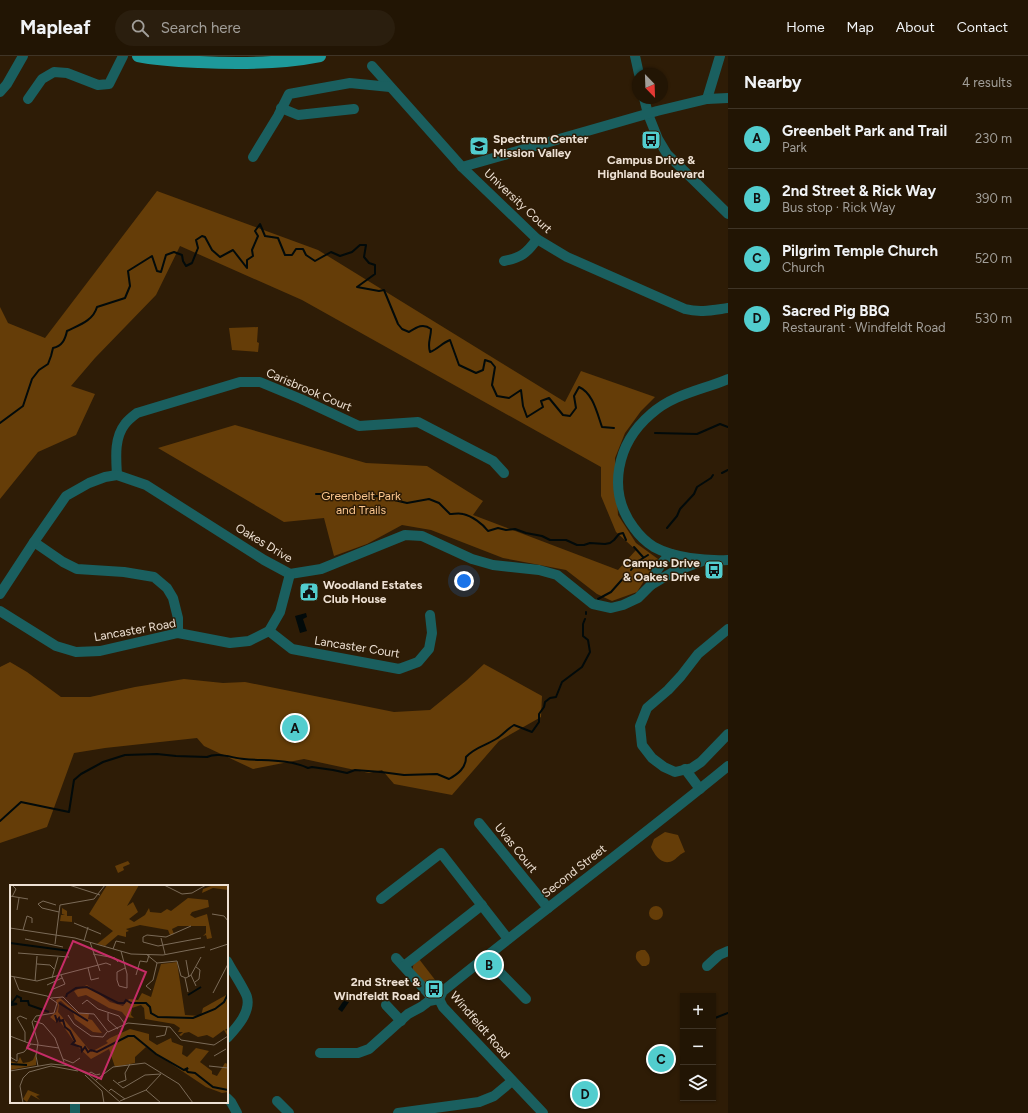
<!DOCTYPE html>
<meta charset="utf-8">
<style>
body{margin:0;font-family:Figtree,sans-serif;background:#2a1e0e;color:#f1f3f6}
.controls{position:absolute;right:12px;bottom:12px;display:grid;overflow:hidden;border-radius:0px;box-shadow:0 1px 3px #0004}
.controls button{width:36px;height:36px;display:grid;place-items:center;padding:0;border:0;border-bottom:1px solid #3f3426;background:#221504;color:#f1f3f6;font:20px sans-serif}
.compass{position:absolute;left:632px;top:12px;width:36px;height:36px;border-radius:50%;background:#221504;box-shadow:0 1px 3px #0004;rotate:157deg}
.you{position:absolute;left:464px;top:525px;width:14px;height:14px;margin:-10px;border:3px solid #fff;border-radius:50%;background:#1a73e8;box-shadow:0 0 0 6px #1a73e833}
.badge{display:grid;place-items:center;width:26px;height:26px;border-radius:50%;background:#52cdce;color:#111;font-size:13px;font-weight:700}
.pin{position:absolute;translate:-50% -50%;border:2px solid #fff;box-shadow:0 1px 4px #0006}
.list{margin:0;padding:0;list-style:none}
h2{display:flex;justify-content:space-between;align-items:center;height:52px;margin:0;padding:0 16px;font-size:17px}
h2 small{font-size:13px;font-weight:400;color:#a29f9a}
.list li{display:grid;grid-template-columns:26px 1fr auto;gap:12px;align-items:center;box-sizing:border-box;height:60px;padding:0 16px;border-top:1px solid #3f3426}
.list b{display:block;font-size:15px;white-space:nowrap}
.list p{margin:0;font-size:13px;white-space:nowrap;color:#a29f9a}
.list em{font-size:13px;font-style:normal;color:#a29f9a}
.icon{flex:none;width:22px;height:22px;fill:none;stroke:currentColor;stroke-width:2;stroke-linecap:round;stroke-linejoin:round}
.map{position:relative;flex:none;width:728px;height:1057px;overflow:hidden}
header{display:flex;align-items:center;gap:24px;box-sizing:border-box;height:56px;padding:0 20px;background:#221504;border-bottom:1px solid #3f3426}
header strong{font-size:19px}
nav{display:flex;gap:22px;margin-inline-start:auto;font-size:14px}
.search{width:280px;height:36px;background:#2a1e0e;display:flex;align-items:center;gap:10px;box-sizing:border-box;padding:0 14px;border-radius:22px;color:#a29f9a;font-size:15px}
main{display:flex}
aside{flex:1;background:#221504}
.map>svg:first-child{display:block}
</style>
<header>
<strong>Mapleaf</strong>
<div class="search"><svg class="icon" aria-label="search" viewBox="0 0 24 24"><circle cx="10" cy="10" r="6"/><path d="M15 15l6 6"/></svg>Search here</div>
<nav><a>Home</a><a>Map</a><a>About</a><a>Contact</a></nav>
</header>
<main>
<div class="map">
<svg width="728" height="1057" viewBox="0 0 728 1057">
<rect width="100%" height="100%" fill="#2e1c06"/>
<g fill="#653d08">
<path d="M157 135 318 194 565 346 581 315 655 341 641 355 625 377 615 402 618 459 636 487 658 503 637 536 612 545 597 538 566 514 503 502 431 474 402 469 367 488 334 500 324 462 284 466 158 392 235 369 366 407 427 410 483 445 473 459 618 514 636 494 616 476 601 440V411L302 244 180 190 156 239 95 302 71 330 95 338 76 379 38 396 0 443V251L8 267 45 282Z"/>
<path d="M258 271 257 286 259 287 258 296 232 294 229 272Z"/>
<path d="M10 606 27 616 61 641H90L135 631 184 623 223 627 245 626 394 656 430 654 467 624 484 608 542 640 541 661 499 685 452 739 394 728 382 714 369 717 304 703 253 713 204 690 197 682 105 692 74 697 47 771 0 787V611Z"/>
<path d="M665 776 678 779 685 796C680 798 678 801 674 804 663 811 655 800 651 791L654 783Z"/>
<path d="M128 805 130 808 123 811 124 814 118 817 115 810Z"/>
<circle cx="656" cy="857" r="7"/>
<path d="M641 894H645C649 898 651 902 649 908L646 910H642C637 905 634 902 637 896Z"/>
<path d="M419 903 439 929 433 934H431L413 914C412 909 415 906 419 903Z"/>
</g>
<g fill="#020a0a">
<path d="M306 557 307 561 303 563 307 575 300 577 295 560Z"/>
<path d="M344 944 349 946 342 956 338 953Z"/>
</g>
<g fill="none" stroke-linecap="round" stroke-linejoin="round">
<g stroke="#020a0a" stroke-width="2">
<path d="M0 367 23 350 32 323 39 314 48 308 51 300 53 292C62 290 65 284 67 275 79 269 93 265 97 251L125 242 130 230 128 215 152 200 157 215 161 216 166 199 174 196 182 199 183 205 186 210 192 207 198 192 196 184 202 180 205 181 212 194 220 201 233 194 247 212V204L253 200 252 194 258 180 255 175 260 168 265 180 278 182 285 199H292L296 193H303L306 199 315 205 331 196 340 200 352 196 360 189H366L364 201 369 207 375 209V218L357 231 379 235 384 234 398 268 402 273 409 276C417 271 423 267 431 273 431 283 427 286 430 296 438 293 442 287 450 284L459 309 476 317 483 314 485 304 491 306 495 311 492 329 497 340 509 342 521 334 523 350 527 361 543 351 541 345 549 342 563 359 570 360 576 352 574 340 579 331C593 337 597 357 602 371L614 372"/>
<path d="M655 377 697 378 720 368 728 371"/>
<path d="M722 417 728 414"/>
<path d="M316 438H324L357 443 377 440 407 447 429 443 439 447 450 458C454 458 459 457 463 458 472 460 483 468 488 475L498 472 506 474 515 473 526 477 542 480 550 484H566L577 489H584L590 487 605 488 610 487 614 484 619 478 623 477 626 484"/>
<path d="M667 472 677 460 680 453 694 438 697 431 711 422 713 419"/>
<path d="M634 491 643 501"/>
<path d="M631 514 637 506 648 499"/>
<path d="M598 543 611 536 627 518"/>
<path d="M586 558V556"/>
<path d="M0 765 21 746 69 756 74 724 81 718 103 706 125 699 157 698 176 700 207 701C218 696 232 702 244 703 264 705 289 703 308 712L312 711 333 714 347 717 355 714 381 716 404 719 437 718 449 723C458 718 466 712 466 701 475 691 485 690 496 683 503 679 507 673 514 669L532 676 539 666V658L544 651 545 646 550 642 556 641 562 626 582 611 590 596 588 584 583 580V568L585 563"/>
<path d="M715 962 728 957"/>
</g>
<g stroke="#1a5f5f" stroke-width="10">
<path d="M635 0 639 18"/>
<path d="M372 10 462 111 537 183 567 201 685 253C700 257 713 254 728 252"/>
<path d="M0 36 7 28 23 0"/>
<path d="M644 42 648 58 658 83 667 98 728 158"/>
<path d="M28 43 42 23 54 16 67 17 98 29 109 28 123 0"/>
<path d="M707 43 720 0"/>
<path d="M281 52 298 59 354 53"/>
<path d="M253 101 278 60 289 38 350 27 390 31"/>
<path d="M462 111 657 55 707 43 728 42"/>
<path d="M504 205C521 202 527 197 537 183"/>
<path d="M728 323C702 334 673 338 651 358 617 387 606 435 634 472 639 479 646 486 654 491 674 502 705 505 728 504"/>
<path d="M117 419C116 402 114 382 125 368 128 364 133 360 137 357L240 326H260L301 343 359 370 418 366 493 405 504 417"/>
<path d="M34 486 63 506 77 513 124 516 154 521 167 532 173 542 178 562V577"/>
<path d="M651 529C655 516 660 507 671 498"/>
<path d="M0 538 34 486 66 440 89 427 105 421 117 419 146 429 264 504 290 518 321 513 405 479 422 480 472 503 493 509 539 514 557 519 593 548 611 552 623 549 638 542 651 529 673 516 705 504"/>
<path d="M0 555 56 590 76 596 100 595 178 577 230 587 249 585 269 575 280 556 290 518"/>
<path d="M728 573 698 598 681 620 668 634 647 652 640 670 642 689 652 702 664 711 675 716 692 712 701 706 728 678"/>
<path d="M269 575 292 593 399 613 418 606 429 593 432 577 430 559"/>
<path d="M685 713 700 733"/>
<path d="M479 767 548 852"/>
<path d="M381 843 441 797 508 883"/>
<path d="M485 901 526 943"/>
<path d="M396 902 429 938 439 943 443 951 543 1057"/>
<path d="M227 905C231 913 245 934 247 941 251 956 237 971 227 982"/>
<path d="M404 910 482 849"/>
<path d="M707 910 719 899 728 895"/>
<path d="M439 943 443 935C537 859 634 787 728 710"/>
<path d="M386 949 401 965"/>
<path d="M320 997H358L369 993 408 958 421 951 429 945 439 943"/>
<path d="M227 1042 231 1046 237 1057"/>
<path d="M277 1045 289 1057"/>
<path d="M75 1046V1057"/>
<path d="M398 1057 479 1046 494 1040 512 1025"/>
</g>
<path stroke="#1d999a" stroke-width="12" d="M138 0C158 4 179 5 199 6 239 8 280 8 320 0"/>
</g>
<defs>
<symbol id="bus-square" viewBox="-11 -11 22 22"><rect x="-9" y="-9" width="18" height="18" rx="4" fill="#52cdce" stroke="#2e1c06"/><path d="M-5-6H5V4H4V6H2V4H-2V6H-4V4H-5ZM-3.5-4V0h7V-4ZM-3.5 1.2v1.5H-2V1.2ZM2 1.2v1.5H3.5V1.2Z" fill="#111"/></symbol>
<symbol id="school-square" viewBox="-11 -11 22 22"><rect x="-9" y="-9" width="18" height="18" rx="4" fill="#52cdce" stroke="#2e1c06"/><path d="M0-5L7-2L0 1L-7-2ZM-4 1L0 2.5L4 1V4Q0 6-4 4Z" fill="#111"/></symbol>
<symbol id="civic-square" viewBox="-11 -11 22 22"><rect x="-9" y="-9" width="18" height="18" rx="4" fill="#52cdce" stroke="#2e1c06"/><path d="M-.6-6.5H3V-4.5H.6V-3L4-1V1h2V6H-6V1h2V-1L-.6-3ZM-1.2 2.5V6h2.4V2.5Z" fill="#111"/></symbol>
</defs>
<g fill-rule="evenodd">
<use href="#bus-square" x="640" y="73" width="22" height="22"/>
<use href="#school-square" x="468" y="79" width="22" height="22"/>
<use href="#bus-square" x="703" y="503" width="22" height="22"/>
<use href="#civic-square" x="298" y="525" width="22" height="22"/>
<use href="#bus-square" x="423" y="922" width="22" height="22"/>
</g>
<g text-anchor="middle" dominant-baseline="central" stroke-width="3" stroke-linejoin="round" paint-order="stroke">
<g font-size="12" font-weight="bold" fill="#eee1d4" stroke="#2e1c06" text-anchor="start">
<text x="493" y="83">Spectrum Center<tspan x="493" dy="14">Mission Valley</tspan></text>
<text x="651" y="104" text-anchor="middle">Campus Drive &amp;<tspan x="651" dy="14">Highland Boulevard</tspan></text>
<text x="700" y="507" text-anchor="end">Campus Drive<tspan x="700" dy="14">&amp; Oakes Drive</tspan></text>
<text x="323" y="529">Woodland Estates<tspan x="323" dy="14">Club House</tspan></text>
<text x="420" y="926" text-anchor="end">2nd Street &amp;<tspan x="420" dy="14">Windfeldt Road</tspan></text>
</g>
<g font-size="12" fill="#eee1d4" stroke="#2e1c06">
<text transform="translate(518 145) rotate(43)">University Court</text>
<text transform="translate(309 334) rotate(23)">Carisbrook Court</text>
<text transform="translate(264 487) rotate(31)">Oakes Drive</text>
<text transform="translate(135 574) rotate(-10)">Lancaster Road</text>
<text transform="translate(357 591) rotate(9)">Lancaster Court</text>
<text transform="translate(516 792) rotate(51)">Uvas Court</text>
<text transform="translate(574 815) rotate(-38)">Second Street</text>
<text transform="translate(480 969) rotate(49)">Windfeldt Road</text>
</g>
<g font-size="12" fill="#fcc78f" stroke="#2e1c06">
<text x="361" y="440">Greenbelt Park<tspan x="361" dy="14">and Trails</tspan></text>
</g>
</g>
<g transform="translate(10 829)">
<rect width="218" height="218" fill="#2e1c06"/>
<path d="M97 0H129L117 21 123 17 128 27 119 34 124 37 135 30 139 23 140 27 151 28 157 24 161 26 178 13 198 15 199 22 182 27 180 30 185 33 197 29 202 53 197 54 196 50 193 51 196 48V41H168L162 44 164 49 160 50 158 45 130 40 116 44 119 46 116 47V52L108 50 95 61 87 59 97 51 93 48 97 51 103 46 79 29ZM201 1H218V5L203 3 192 8 193 4ZM52 23 57 26V31H62V37L50 36 51 30H55L52 29ZM167 77 175 130 191 131 193 123 218 109V143L215 145 218 146 217 150 214 145 203 153 197 150 188 152 179 147 174 148 171 151 169 150 173 147H168L170 143 164 139 135 134 134 123 131 120 122 123 121 130 124 133 116 132 112 127 99 123 76 110 68 112 64 106 77 100 100 117 113 121 119 114 128 115 132 108 141 112 151 79ZM50 113 68 128 79 129 78 134 82 135 92 148 83 147 65 134 63 127 51 116 48 117 49 120 48 127 81 167 98 158 96 156 100 153 120 144 139 149V155L147 160 161 153 162 157 173 161 172 169 177 172 186 163 199 166 190 177 202 186V189L207 191 215 178 218 179V207L212 208 196 202 136 162 125 172V178L105 182 99 164 81 174 67 161 49 135 46 137 40 132 46 127 48 121 46 115ZM26 168V180L0 185V176L7 178 10 172 13 178 19 177 23 175ZM18 205 30 210 26 211 30 215 21 210 17 217 13 214Z" fill="#653d08"/>
<path fill="none" stroke="#020a0a" stroke-width="2" d="M0 58 60 66M178 110 191 102M0 112 1 120 7 119 2 118 7 111 11 113V116H18L19 120 39 127M56 112 57 109 66 103 77 102 108 118H114L116 115 121 118H136L140 122 141 128 148 132 183 133 205 124 214 117 218 109M49 118 78 136M45 130 47 136 49 133 50 136 53 135 55 142 60 146 65 156 62 159 71 162 72 166 75 162 78 167 81 165 87 167 118 151H124L146 169 174 185 178 183 176 185 178 187 185 188 203 202 218 205M0 179 17 180"/>
<path fill="none" stroke="#7b6b58" stroke-width="1" d="M59 0 90 10M154 0 172 9 182 8 196 0M0 11 18 14M2 12 6 4 2 0M46 20 33 16 28 19 32 23 49 27M7 25 9 13M202 29 214 31 218 36M64 38 91 49M0 43 65 53 121 69 153 70 195 62M13 45 17 31 22 33V38M133 52V57L148 61 191 53M133 52 137 50 156 52 181 41M151 53 155 69M15 54 53 62M74 56 78 42M80 57 90 86M45 59 50 20 84 14 95 0M103 64 106 56 115 58M200 65 218 59M111 66 117 89V103L109 101 107 95V87L115 83M8 68 59 72M83 69 105 73 108 77M136 69 147 78 167 76 171 91 176 93 181 90M176 75 179 92M27 79 40 80 44 84M78 83 81 95 89 93M126 90 130 76 137 77 139 70M181 90 191 72M181 90 186 101M0 91 27 96 96 78 101 80M4 92 9 105 37 111 47 118 44 128 26 131 22 137 28 158 26 171 28 181M42 93 48 72M175 93 178 107M25 96 27 71M185 97 189 94 190 85 186 82M37 100 52 93M41 105 55 99 51 90M141 105 136 101 143 95 147 78M203 108 218 79M41 113 53 112 69 128 84 129 98 147 118 138 160 142 171 155 204 160 218 151M72 119 77 115 88 124M88 124 109 131 115 139M98 128V135L108 144M58 130 64 139 81 151 93 152 97 147M24 136 33 139 45 153 54 177M0 151 21 159 49 163M146 152 155 150 157 142M15 157V147L7 133 10 131 17 134M204 171 216 164M0 172 7 176V169L14 167 21 159M53 174 63 178 70 173M199 181 218 183M0 186 41 179 61 181 79 190 111 218M78 189 81 187 86 190 90 189M75 190 92 206 94 218M86 195 103 182 135 178 169 199 183 218M103 195 113 203 135 190 151 189M108 198 116 195 115 188 120 179M136 205 151 218M99 206 101 204 115 214M110 216 136 205 151 189M13 218 10 201 13 193 19 187 41 181 68 186"/>
<path fill="#c62c67" fill-opacity="0.15" stroke="#c62c67" stroke-width="2" d="M63 56 136 87 91 194 17 163Z"/>
<rect width="218" height="218" fill="none" stroke="#eee1d4" stroke-width="2"/>
</g>
</svg>
<div class="controls">
<button>+</button>
<button>−</button>
<button><svg class="icon" aria-label="layers" viewBox="0 0 24 24"><path d="M12 4l9 5-9 5-9-5zM3 14l9 5 9-5"/></svg></button>
</div>
<svg class="compass" viewBox="-18 -18 36 36"><path d="M0-13l5 13h-10z" fill="#e53935"/><path d="M0 13l5-13h-10z" fill="#a29f9a"/></svg>
<div class="you"></div>
<div class="pin badge" style="left:295px;top:672px">A</div>
<div class="pin badge" style="left:489px;top:909px">B</div>
<div class="pin badge" style="left:661px;top:1003px">C</div>
<div class="pin badge" style="left:585px;top:1038px">D</div>
</div>
<aside>
<h2>Nearby<small>4 results</small></h2>
<ul class="list">
<li><span class="badge">A</span><div><b>Greenbelt Park and Trail</b><p>Park</p></div><em>230 m</em></li>
<li><span class="badge">B</span><div><b>2nd Street &amp; Rick Way</b><p>Bus stop · Rick Way</p></div><em>390 m</em></li>
<li><span class="badge">C</span><div><b>Pilgrim Temple Church</b><p>Church</p></div><em>520 m</em></li>
<li><span class="badge">D</span><div><b>Sacred Pig BBQ</b><p>Restaurant · Windfeldt Road</p></div><em>530 m</em></li>
</ul>
</aside>
</main>
